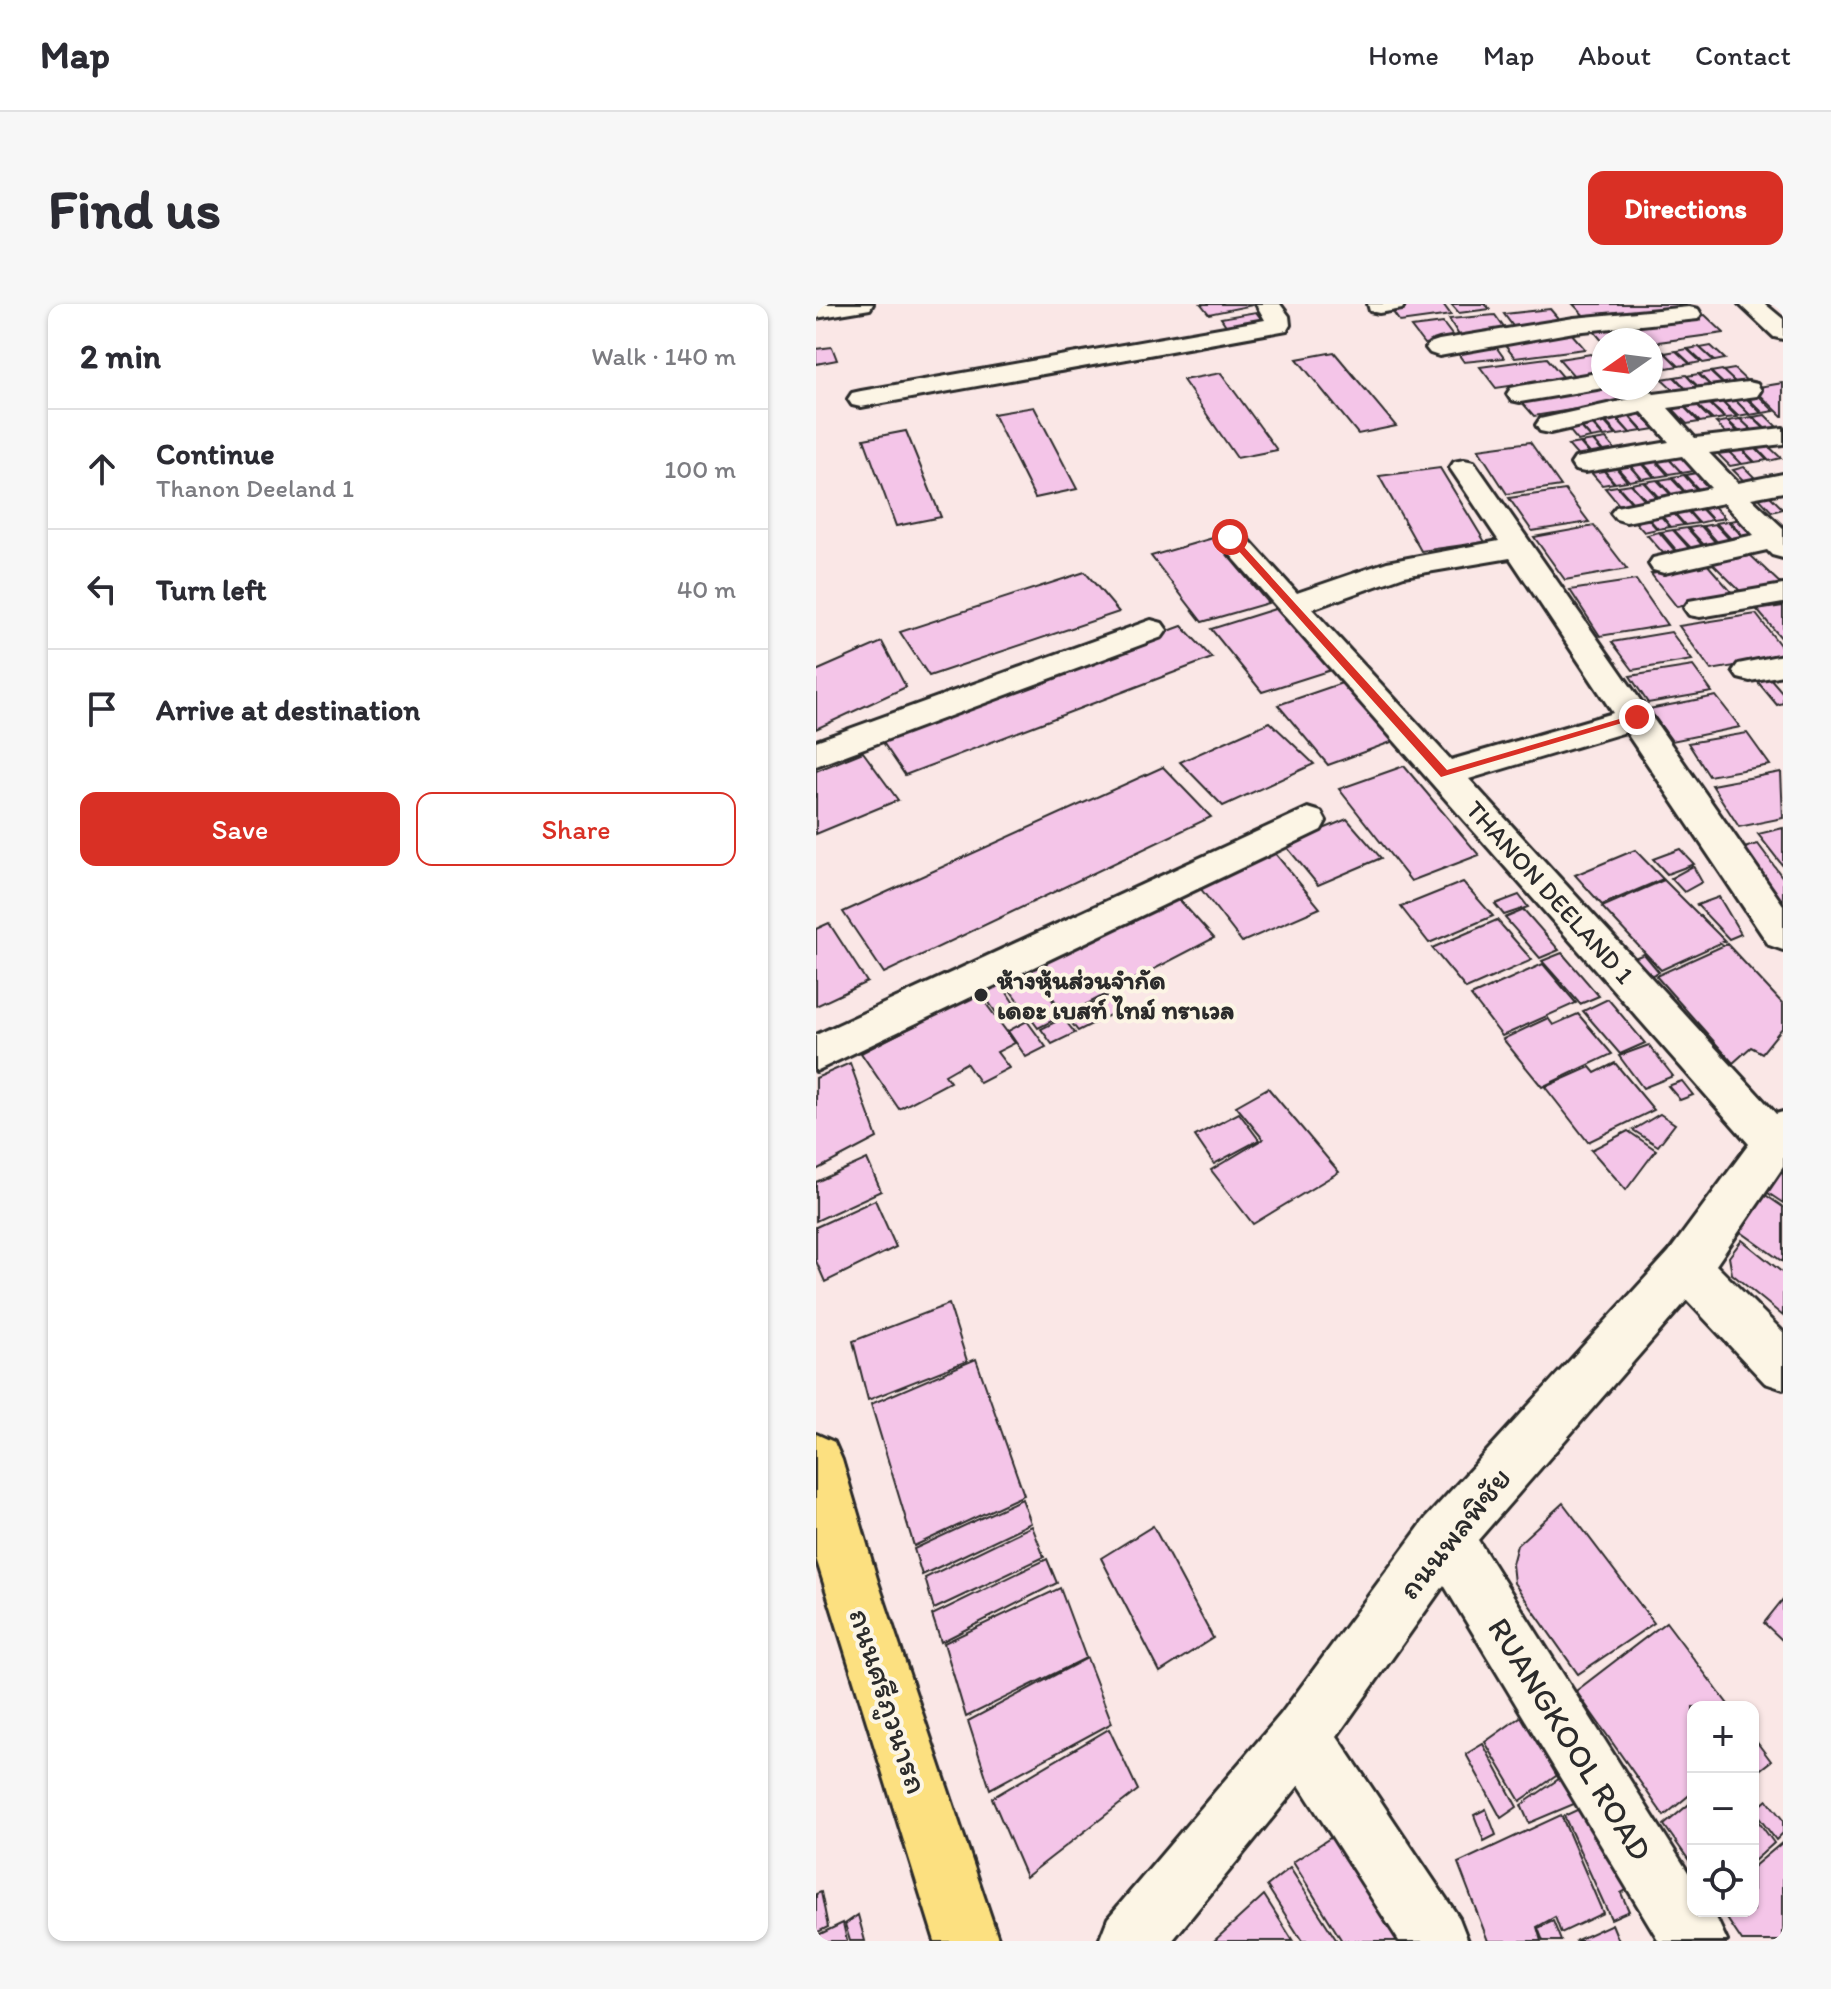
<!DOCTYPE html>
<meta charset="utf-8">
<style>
body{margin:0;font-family:Itim,"Playpen Sans Thai",sans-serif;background:#f7f7f7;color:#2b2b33}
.controls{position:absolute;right:24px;bottom:24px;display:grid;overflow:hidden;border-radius:16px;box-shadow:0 2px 6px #0004}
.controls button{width:72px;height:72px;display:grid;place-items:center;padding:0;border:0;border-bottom:2px solid #e1e1e2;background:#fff;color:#2b2b33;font:40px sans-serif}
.compass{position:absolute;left:775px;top:24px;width:72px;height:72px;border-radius:50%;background:#fff;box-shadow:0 2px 6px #0004;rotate:256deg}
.stop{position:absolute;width:24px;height:24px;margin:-18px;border:6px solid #d93025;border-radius:50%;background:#fff}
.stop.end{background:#d93025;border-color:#fff;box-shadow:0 2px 8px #0008}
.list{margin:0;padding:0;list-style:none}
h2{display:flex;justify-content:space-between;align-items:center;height:104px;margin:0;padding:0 32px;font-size:34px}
h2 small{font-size:26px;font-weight:400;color:#7c7c81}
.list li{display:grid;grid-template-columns:52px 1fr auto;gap:24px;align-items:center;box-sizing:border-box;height:120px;padding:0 32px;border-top:2px solid #e1e1e2}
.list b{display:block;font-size:30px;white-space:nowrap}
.list p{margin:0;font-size:26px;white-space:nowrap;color:#7c7c81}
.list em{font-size:26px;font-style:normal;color:#7c7c81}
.actions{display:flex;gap:16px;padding:24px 32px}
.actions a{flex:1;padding:18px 0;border:2px solid #d93025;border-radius:16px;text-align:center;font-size:28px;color:#d93025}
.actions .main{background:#d93025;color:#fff}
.icon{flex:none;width:44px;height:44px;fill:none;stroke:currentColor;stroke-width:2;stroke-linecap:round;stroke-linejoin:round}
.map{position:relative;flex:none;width:967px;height:1637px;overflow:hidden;border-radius:16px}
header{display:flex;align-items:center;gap:48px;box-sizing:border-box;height:112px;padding:0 40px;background:#fff;border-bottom:2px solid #e1e1e2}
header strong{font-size:38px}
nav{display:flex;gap:44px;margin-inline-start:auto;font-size:28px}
.intro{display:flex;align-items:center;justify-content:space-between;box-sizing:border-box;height:192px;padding:0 48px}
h1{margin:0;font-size:56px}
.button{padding:20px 36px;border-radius:16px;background:#d93025;color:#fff;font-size:28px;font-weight:700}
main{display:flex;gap:48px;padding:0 48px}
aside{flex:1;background:#fff;border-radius:16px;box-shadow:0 2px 6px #0004}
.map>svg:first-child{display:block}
</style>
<header>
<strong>Map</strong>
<nav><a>Home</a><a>Map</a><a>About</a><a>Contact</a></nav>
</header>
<div class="intro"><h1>Find us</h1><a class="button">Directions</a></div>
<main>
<aside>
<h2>2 min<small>Walk · 140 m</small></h2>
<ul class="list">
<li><svg class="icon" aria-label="ahead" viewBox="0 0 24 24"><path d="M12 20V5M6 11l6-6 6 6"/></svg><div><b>Continue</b><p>Thanon Deeland 1</p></div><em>100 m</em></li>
<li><svg class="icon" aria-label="left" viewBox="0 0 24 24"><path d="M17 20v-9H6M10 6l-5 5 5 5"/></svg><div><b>Turn left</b></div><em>40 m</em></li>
<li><svg class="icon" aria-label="arrive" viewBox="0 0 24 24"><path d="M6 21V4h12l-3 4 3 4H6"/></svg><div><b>Arrive at destination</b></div></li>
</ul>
<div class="actions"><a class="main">Save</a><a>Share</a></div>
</aside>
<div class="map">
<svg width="967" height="1637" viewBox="0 0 967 1637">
<rect width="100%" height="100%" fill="#fae7e6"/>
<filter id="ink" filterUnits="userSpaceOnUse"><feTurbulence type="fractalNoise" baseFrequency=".0125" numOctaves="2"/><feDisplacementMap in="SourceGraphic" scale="16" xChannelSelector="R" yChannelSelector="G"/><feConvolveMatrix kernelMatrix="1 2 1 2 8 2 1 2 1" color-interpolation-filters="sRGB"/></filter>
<g filter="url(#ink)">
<g fill="#f4c5e8" stroke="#2b2b2b" stroke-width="2">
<path d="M385 0H436L437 1 393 10Z"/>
<path d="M607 0H627L635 11 584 18 574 4Z"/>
<path d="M635 0H669L674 5 643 9Z"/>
<path d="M757 0H869L871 2 771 15Z"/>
<path d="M734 5 746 19 699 25 688 10Z"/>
<path d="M440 8 449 20 413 26 405 14Z"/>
<path d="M679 11 691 28 644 33 633 15Z"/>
<path d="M889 11 908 29 835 39V36L787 38 777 26Z"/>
<path d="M627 19 639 35 608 40 595 23Z"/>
<path d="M755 29 769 45 699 54 686 38Z"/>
<path d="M678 40 688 54 648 58 638 44Z"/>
<path d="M895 42 909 55 899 57 884 44Z"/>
<path d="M16 43 21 56 0 60V45Z"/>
<path d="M883 43 898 57 887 59 872 45Z"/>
<path d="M871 45 885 58 875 60 861 47Z"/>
<path d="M860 47 874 60 863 62 849 49Z"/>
<path d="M518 48 580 122 542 130 481 55Z"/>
<path d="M848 48 862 62 851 64 837 50Z"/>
<path d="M775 50 787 63V67L758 72 743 55Z"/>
<path d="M731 54 748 74 680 84 664 63Z"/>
<path d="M918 65 933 79 922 81 907 67Z"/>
<path d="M906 66 921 80 910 82 895 68Z"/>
<path d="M894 68 909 82 897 84 883 70Z"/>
<path d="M405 69 461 146 421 154 367 76Z"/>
<path d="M882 70 897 84 886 86 871 72Z"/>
<path d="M870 71 884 86 873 88 859 73Z"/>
<path d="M858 73 872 87 861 89 846 75Z"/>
<path d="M967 79V112H966L937 84Z"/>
<path d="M787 82V84H804L816 96 718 112 703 95Z"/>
<path d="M943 92 958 107 947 109 932 94Z"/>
<path d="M930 94 945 109 934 111 919 96Z"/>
<path d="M918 95 933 110 922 112 906 97Z"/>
<path d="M906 98 921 113 910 114 894 100Z"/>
<path d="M893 99 908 114 897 116 881 101Z"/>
<path d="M880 101 895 116 884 118 869 103Z"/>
<path d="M218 103 261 185 219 194 177 110Z"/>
<path d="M868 103 883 118 871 120 857 105Z"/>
<path d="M824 110 839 125 827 127 813 112Z"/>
<path d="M812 111 826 127 814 129 800 113Z"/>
<path d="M949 111 964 126 953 128 937 113Z"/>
<path d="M936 113 952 128 940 130 924 115Z"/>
<path d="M800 114 814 129 802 131 788 116Z"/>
<path d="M786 115 800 131 788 133 775 117Z"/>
<path d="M924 115 940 130 928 132 912 117Z"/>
<path d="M773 117 787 132 775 134 762 119Z"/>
<path d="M911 117 926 132 915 134 900 119Z"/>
<path d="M761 119 775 134 762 137 749 121Z"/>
<path d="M90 127 125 213 80 222 48 135Z"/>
<path d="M790 135 804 151 792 153 778 137Z"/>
<path d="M777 137 791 153 779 155 765 139Z"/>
<path d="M714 138 745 182 691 190 662 145Z"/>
<path d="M948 138 965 154 953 157 937 140Z"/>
<path d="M764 139 778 155 766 157 752 141Z"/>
<path d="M935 140 951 156 939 158 923 142Z"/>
<path d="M922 142 938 158 926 160 910 144Z"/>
<path d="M909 144 925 160 914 162 898 146Z"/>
<path d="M863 150 878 167 866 169 851 153Z"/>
<path d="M850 152 865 168 853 170 838 154Z"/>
<path d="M837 154 852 171 840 173 825 157Z"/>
<path d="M823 156 838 173 826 175 812 158Z"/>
<path d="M810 158 825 175 813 177 798 160Z"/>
<path d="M797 160 811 177 799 179 785 163Z"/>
<path d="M784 162 798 179 786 181 772 165Z"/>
<path d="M928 163 945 180 933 182 917 166Z"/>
<path d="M624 164 669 238 605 247 563 172Z"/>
<path d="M881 169 897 186 885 188 869 171Z"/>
<path d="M868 171 883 188 871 190 856 173Z"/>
<path d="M855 174 871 191 858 193 843 176Z"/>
<path d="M841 176 857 193 844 195 829 178Z"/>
<path d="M827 178 843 195 831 197 815 180Z"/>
<path d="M815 180 830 197 817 199 802 182Z"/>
<path d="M801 182 816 199 803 201 789 184Z"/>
<path d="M749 186 773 218 716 227 693 194Z"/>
<path d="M950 188 967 205 956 208 939 190Z"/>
<path d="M892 196 909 214 897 216 880 198Z"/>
<path d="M880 199 896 216 883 219 867 201Z"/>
<path d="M866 201 882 219 869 221 853 203Z"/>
<path d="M852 203 868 221 855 223 840 205Z"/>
<path d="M839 205 854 223 842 225 826 207Z"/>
<path d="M825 207 841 225 828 228 812 210Z"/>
<path d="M926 215 943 233 930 235 914 217Z"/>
<path d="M912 217 929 235 917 237 900 219Z"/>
<path d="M899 220 916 238 903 240 887 222Z"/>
<path d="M778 222 811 265 749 276 718 233Z"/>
<path d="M885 222 901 240 889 242 872 224Z"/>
<path d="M871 224 887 242 875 244 858 226Z"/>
<path d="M857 226 874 245 861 247 845 228Z"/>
<path d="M843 228 859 247 847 249 831 231Z"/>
<path d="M397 234 452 299 386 318 335 252Z"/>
<path d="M932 249 967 282V284L930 293 895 258Z"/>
<path d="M891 260 919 292 861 303 835 270Z"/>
<path d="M269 268 303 308 113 372 84 328Z"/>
<path d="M820 276 851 321 784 332 754 286Z"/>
<path d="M967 302V336L941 306Z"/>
<path d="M462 304 515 366 446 388 395 325Z"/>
<path d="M940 310 967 345V354L895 366 863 322Z"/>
<path d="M366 322 396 354 89 471 64 434Z"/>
<path d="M855 328 876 356 817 366 796 338Z"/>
<path d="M66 338 90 383 0 425V367Z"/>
<path d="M877 362 896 388 832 399 814 372Z"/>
<path d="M954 374 967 389V399L961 401 941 377Z"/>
<path d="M526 379 578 437 512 461 462 401Z"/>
<path d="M900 392 924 423 856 437 833 405Z"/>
<path d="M454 418 498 460 407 502 364 458Z"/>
<path d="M931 429 954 461 893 472 872 439Z"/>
<path d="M47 448 82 496 0 530V467Z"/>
<path d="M588 462 663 551 595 577 523 485Z"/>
<path d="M347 463 395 513 68 669 27 608Z"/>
<path d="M965 468 967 514 923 523 896 481Z"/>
<path d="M531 515 565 554 502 581 469 541Z"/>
<path d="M967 524V562L942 530Z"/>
<path d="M942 540 967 574V612L921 546Z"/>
<path d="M864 545 878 560 851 570 837 555Z"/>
<path d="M819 546 847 575 786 601 759 571Z"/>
<path d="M458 548 504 604 426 638 381 580Z"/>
<path d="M877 562 886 578 868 588 855 574Z"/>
<path d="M848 576 909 637 845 666 786 603Z"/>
<path d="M647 578 677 612 613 639 585 603Z"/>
<path d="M703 591 712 603 688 611 679 600Z"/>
<path d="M360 592 398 634 250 711 214 664Z"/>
<path d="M903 593 925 630 913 635 881 601Z"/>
<path d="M708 606 743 646 724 654 689 614Z"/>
<path d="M681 616 716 656 650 685 616 644Z"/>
<path d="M13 619 51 678 0 702V625Z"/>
<path d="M911 640 967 700V723L946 749 935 743 917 759 840 672Z"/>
<path d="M746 649 783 692 764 700 726 657Z"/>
<path d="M828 650 843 668 832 673 816 655Z"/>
<path d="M727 660 760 699 686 732 655 692Z"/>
<path d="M213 666 248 711 222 724 188 678Z"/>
<path d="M184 678 199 701 181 710 165 687Z"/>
<path d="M162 689 199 739 181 748 193 764 164 779 150 759 129 771 134 778 83 805 45 749Z"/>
<path d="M291 692 302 707 262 727 251 713Z"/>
<path d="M792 695 829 739 804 750 767 707Z"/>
<path d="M762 710 796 750 726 783 687 735 732 714 737 721Z"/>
<path d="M247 714 259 729 236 740 225 725Z"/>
<path d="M211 717 230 743 210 753 192 727Z"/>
<path d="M833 741 857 772 827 784 803 752Z"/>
<path d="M34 759 61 834 0 866V774Z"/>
<path d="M799 759 838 806 772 838 729 783 774 763 779 769Z"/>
<path d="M866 777 877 791 864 796 852 782Z"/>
<path d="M452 784 523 868 437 920 395 866 447 835 420 802Z"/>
<path d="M423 809 443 836 398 860 379 832Z"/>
<path d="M844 810 859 820 842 842 817 826Z"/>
<path d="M812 827 840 846 810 886 775 846Z"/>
<path d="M967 853V899L943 883Z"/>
<path d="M51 855 65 887 0 917V878Z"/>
<path d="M948 890 967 903V958L918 923Z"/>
<path d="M59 896 80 943 9 978 0 957V923Z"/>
<path d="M926 936 967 969V1012L916 970 913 953Z"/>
<path d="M133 1000 151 1057 52 1096 37 1037Z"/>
<path d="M160 1055 208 1191 98 1242 55 1100Z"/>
<path d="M206 1195 215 1219 106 1271 98 1245Z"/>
<path d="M747 1199 838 1319 762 1370 698 1279 696 1260 701 1241Z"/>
<path d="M216 1222 228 1253 118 1305 109 1274Z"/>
<path d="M337 1222 397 1334 344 1368 285 1254Z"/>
<path d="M231 1255 241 1279 125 1338 116 1311Z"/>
<path d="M244 1284 270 1354 150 1413 128 1339Z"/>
<path d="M967 1295V1337L948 1319Z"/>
<path d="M850 1318 914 1403H877V1488L848 1512 760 1387Z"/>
<path d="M271 1354 296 1419 174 1485 152 1417Z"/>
<path d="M707 1411 743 1470 704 1497 669 1438Z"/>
<path d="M293 1425 322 1486 210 1573 176 1494Z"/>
<path d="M937 1433 955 1457 937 1471Z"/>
<path d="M667 1440 701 1503 685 1514 650 1450Z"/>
<path d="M750 1470 765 1497 713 1519 705 1501Z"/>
<path d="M951 1496 967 1516V1529L960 1536 938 1507Z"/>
<path d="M877 1497V1562L848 1521Z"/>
<path d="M776 1499 814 1584 805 1589 813 1607 795 1615 748 1512Z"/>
<path d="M670 1505 680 1531 668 1537 658 1511Z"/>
<path d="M937 1510 958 1539 937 1558Z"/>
<path d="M745 1511 787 1609 745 1629 739 1613 721 1623 725 1637H672L642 1559Z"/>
<path d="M525 1527 584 1637H526L477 1558Z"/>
<path d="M967 1538V1637H926L906 1607H937V1563Z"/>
<path d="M474 1564 521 1637H486L451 1582Z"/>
<path d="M5 1588 12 1623 0 1629V1590Z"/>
<path d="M448 1591 477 1637H398Z"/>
<path d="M42 1611 49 1637H34L29 1620Z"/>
<path d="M737 1617 745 1637H727L722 1624Z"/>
<path d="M27 1619 31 1637H0V1632Z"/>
<path d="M796 1620 803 1637H759Z"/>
</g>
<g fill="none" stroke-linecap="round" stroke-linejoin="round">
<defs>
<g id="minor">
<path d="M0 0H57L54 5 0 14Z"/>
<path d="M440 0H464L473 12 474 21 471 26 45 103 36 101 32 95 36 89 45 87 449 16Z"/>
<path d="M552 0H589L586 5 563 9 554 7Z"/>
<path d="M923 0H949L967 15V35L958 33Z"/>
<path d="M873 3 882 5 885 10 882 15 758 28 623 52 614 49 610 44 614 39 623 36 758 14Z"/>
<path d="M787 68V84L704 98 695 96 691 90 695 84 704 82Z"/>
<path d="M932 78 941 80 945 86 941 92 852 104 879 134 967 124V140L893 149 922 179 967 170V188L935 194 967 224V254L956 251 951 246 848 269 837 266 833 260 837 254 938 231 908 199 810 218 800 215 795 209 800 203 895 184 866 152 769 168 759 166 755 160 759 154 853 138 826 108 734 129 724 127 720 121 724 115 814 95 805 84H832L838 90Z"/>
<path d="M648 156 658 158 967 601V646L953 641 810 428 653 475 960 810 967 808V863L900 961 967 1028V1085L949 1079 871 996 662 1236 877 1576V1607H897L911 1637H843L628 1281 521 1432 643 1614 652 1637H583L483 1481 356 1637H283L292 1614 465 1410 610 1214 853 948 933 840 399 233 403 227 414 224 425 227 481 289 571 258 683 237 634 164 638 158ZM694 254 797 409 635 456 496 305 588 272Z"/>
<path d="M967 281V299L884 313 873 311 868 304 873 297 884 295Z"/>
<path d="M335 316 346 319 351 326 346 333 0 462V437Z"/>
<path d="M967 351V371L934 377 922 374 917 367 922 360Z"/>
<path d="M492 504 505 508 510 517 505 526 0 767V731Z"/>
</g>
<path id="major" d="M0 1130 18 1138 26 1156 62 1278 183 1637H119L0 1254Z"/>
</defs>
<use href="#minor" stroke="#2b2b2b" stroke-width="6"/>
<use href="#major" stroke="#2b2b2b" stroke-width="6"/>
<use href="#minor" fill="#fcf5e5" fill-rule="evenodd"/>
<use href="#major" fill="#fce080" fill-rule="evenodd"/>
</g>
</g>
<path fill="#d93025" d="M411 231H417L631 466 817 411 826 413 625 473 411 234Z"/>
<circle fill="#2b2b2b" stroke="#fcf5e5" stroke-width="3" cx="165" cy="691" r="8"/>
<g text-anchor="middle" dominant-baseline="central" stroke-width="8" stroke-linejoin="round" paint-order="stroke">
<g font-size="26" fill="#2b2b2b" stroke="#fcf5e5">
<text transform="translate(734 588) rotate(48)">THANON DEELAND 1</text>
</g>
<g font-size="26" font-weight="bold" fill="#2b2b2b" stroke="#fcf5e5" text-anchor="start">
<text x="181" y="676">ห้างหุ้นส่วนจำกัด<tspan x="181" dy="30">เดอะ เบสท์ ไทม์ ทราเวล</tspan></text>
</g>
<g font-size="32" fill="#2b2b2b" stroke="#fcf5e5">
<text transform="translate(638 1229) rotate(-51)">ถนนพลพิชัย</text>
<text transform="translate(73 1397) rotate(72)">ถนนศรีภูวนารถ</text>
<text transform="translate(754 1435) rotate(58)">RUANGKOOL ROAD</text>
</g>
</g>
</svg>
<div class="controls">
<button>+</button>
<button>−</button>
<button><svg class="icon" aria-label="locate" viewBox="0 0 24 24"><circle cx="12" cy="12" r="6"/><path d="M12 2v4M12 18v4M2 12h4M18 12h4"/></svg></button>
</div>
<svg class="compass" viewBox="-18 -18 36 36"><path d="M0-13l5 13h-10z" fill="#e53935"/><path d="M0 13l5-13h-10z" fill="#7c7c81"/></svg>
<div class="stop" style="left:414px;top:233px"></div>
<div class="stop end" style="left:821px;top:413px"></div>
</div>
</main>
